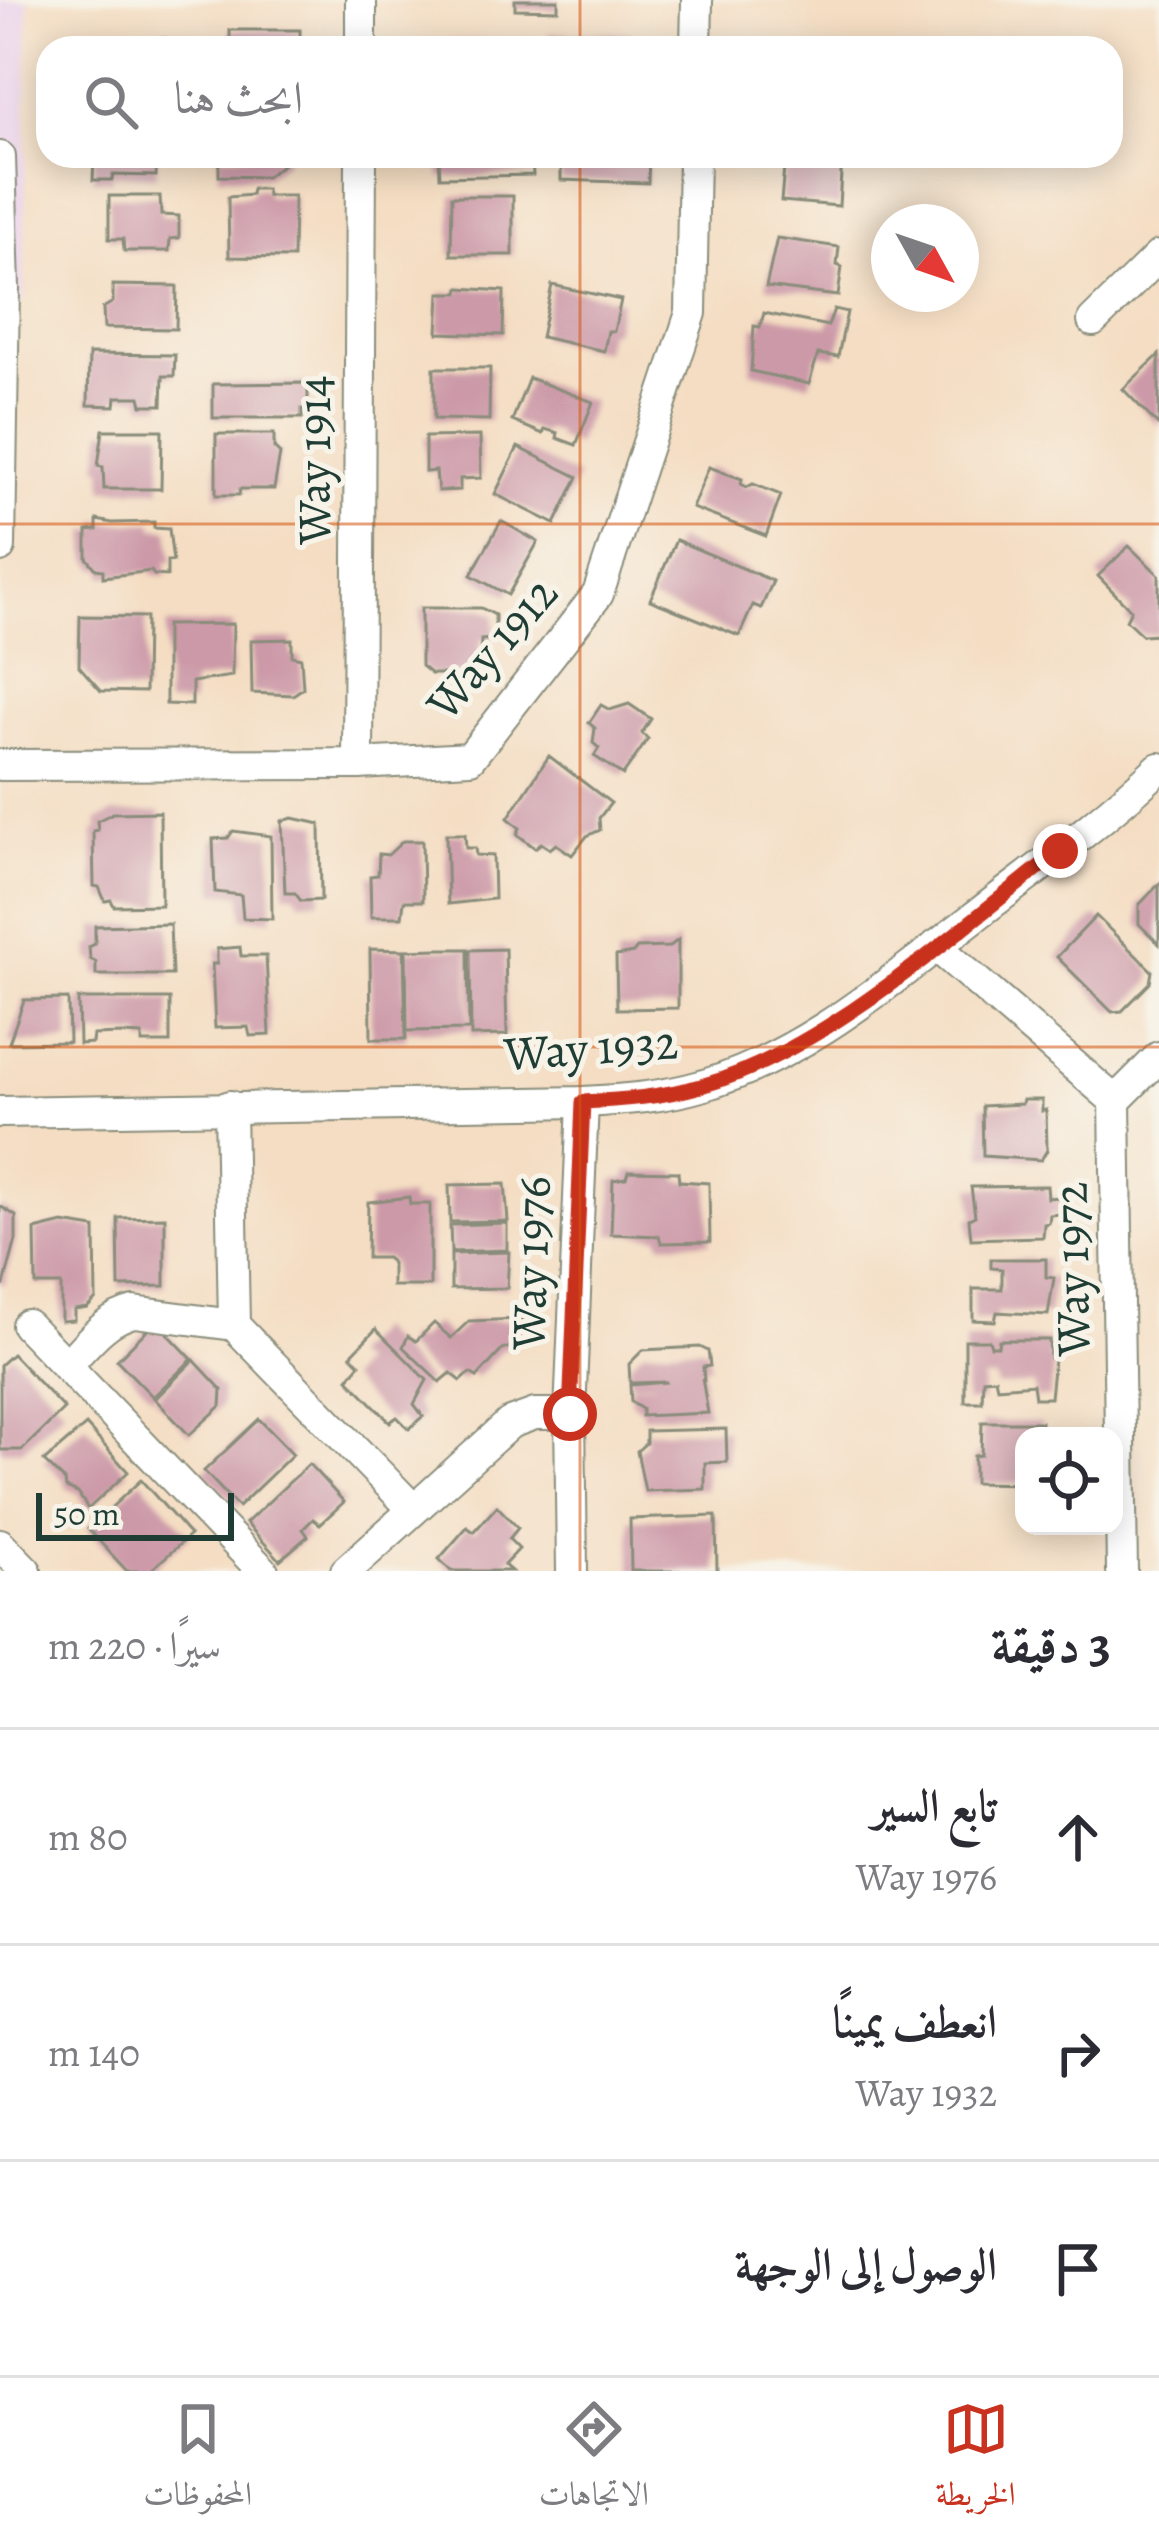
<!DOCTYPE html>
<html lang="ar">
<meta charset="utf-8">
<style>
body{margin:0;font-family:Alegreya,Amiri,serif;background:#f2f2f3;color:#2b2b33;direction:rtl}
.controls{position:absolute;right:36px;bottom:36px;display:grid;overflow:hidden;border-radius:24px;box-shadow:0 6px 30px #0003}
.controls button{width:108px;height:108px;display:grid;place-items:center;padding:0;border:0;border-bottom:3px solid #e1e1e2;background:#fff;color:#2b2b33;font:60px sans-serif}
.compass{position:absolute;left:871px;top:204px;width:108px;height:108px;border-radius:50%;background:#fff;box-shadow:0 6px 30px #0003;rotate:130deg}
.scale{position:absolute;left:36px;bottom:30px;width:198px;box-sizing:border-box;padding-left:12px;border:6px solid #1f3d34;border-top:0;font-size:33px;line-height:42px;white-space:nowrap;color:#1f3d34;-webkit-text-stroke:9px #f7f3e8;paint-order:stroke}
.stop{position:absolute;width:36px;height:36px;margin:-27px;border:9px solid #c8321e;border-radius:50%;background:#fff}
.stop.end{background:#c8321e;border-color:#fff;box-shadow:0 3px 12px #0008}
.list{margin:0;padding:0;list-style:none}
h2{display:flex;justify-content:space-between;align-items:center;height:156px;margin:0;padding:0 48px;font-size:51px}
h2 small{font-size:39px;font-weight:400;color:#7c7c81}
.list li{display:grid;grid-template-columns:78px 1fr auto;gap:36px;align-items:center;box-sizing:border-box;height:216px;padding:0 48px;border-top:3px solid #e1e1e2}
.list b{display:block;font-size:45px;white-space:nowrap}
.list p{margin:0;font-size:39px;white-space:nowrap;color:#7c7c81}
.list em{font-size:39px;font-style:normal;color:#7c7c81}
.icon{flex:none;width:66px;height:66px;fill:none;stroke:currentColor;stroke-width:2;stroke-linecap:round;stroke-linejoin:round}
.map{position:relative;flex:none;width:1159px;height:1571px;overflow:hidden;direction:ltr}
.search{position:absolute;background:#fff;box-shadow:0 6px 30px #0003;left:36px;right:36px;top:36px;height:132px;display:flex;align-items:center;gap:30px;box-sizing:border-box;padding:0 42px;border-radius:36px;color:#7c7c81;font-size:45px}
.sheet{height:804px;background:#fff}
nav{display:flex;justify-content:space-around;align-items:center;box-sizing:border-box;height:168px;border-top:3px solid #e1e1e2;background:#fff;font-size:33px;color:#7c7c81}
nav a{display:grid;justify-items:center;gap:6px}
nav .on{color:#c8321e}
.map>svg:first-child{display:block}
</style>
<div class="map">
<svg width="1159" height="1571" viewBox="0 0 1159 1571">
<rect width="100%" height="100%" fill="#f7f3e8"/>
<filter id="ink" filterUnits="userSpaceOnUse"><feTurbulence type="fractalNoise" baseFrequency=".00833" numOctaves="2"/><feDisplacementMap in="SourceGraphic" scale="24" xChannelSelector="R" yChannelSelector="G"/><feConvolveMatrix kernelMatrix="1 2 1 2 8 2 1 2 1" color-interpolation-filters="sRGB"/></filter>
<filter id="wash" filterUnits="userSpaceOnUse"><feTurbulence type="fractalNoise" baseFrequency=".004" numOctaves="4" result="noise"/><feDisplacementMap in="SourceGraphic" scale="48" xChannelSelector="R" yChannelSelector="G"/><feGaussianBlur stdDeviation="2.7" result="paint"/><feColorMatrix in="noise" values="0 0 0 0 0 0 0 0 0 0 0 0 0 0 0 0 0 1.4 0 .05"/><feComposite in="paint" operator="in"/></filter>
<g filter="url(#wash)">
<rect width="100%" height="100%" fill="#f4ddc2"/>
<path fill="#ead1ec" d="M0 0H28L24 302 0 303Z"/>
<g id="blocks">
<g fill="#cc99a8">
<path d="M515 0H558V10L515 9Z"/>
<rect x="230" y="30" width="70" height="18"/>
<rect x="549" y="33" width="81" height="15"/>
<path d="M97 38H165L164 48H92Z"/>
<path d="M515 40 516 48H441V41Z"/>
<path d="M94 156H157L156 176 113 175 112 180H93Z"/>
<path d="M219 156H287L286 162 266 177 219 176Z"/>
<path d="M439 156H532L533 175 440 177Z"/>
<path d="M561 156H649L648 183 561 180Z"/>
<path d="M785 156H842L839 206 781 201Z"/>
<path d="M252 189H266L267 196H294L293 258 229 257 228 197 251 195Z"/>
<path d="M109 196H160L161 215 179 216V238L170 239 169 251H124L123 239H109Z"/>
<path d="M452 196H513V255H451Z"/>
<path d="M777 238 839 247 837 265 842 267 838 296 766 287Z"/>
<path d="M113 285 177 286 176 329 104 328 103 308 113 302Z"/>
<path d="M552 285 621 300 614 331H608L604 351 541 337Z"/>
<path d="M460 288 504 291 503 335 438 333 440 293H459Z"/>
<path d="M834 309 847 312 838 357 818 354 809 384 751 371 754 326 760 327 764 313 828 326Z"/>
<path d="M89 354 175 355 174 376H163L162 405H142L140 397H116L115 406 88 405Z"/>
<path d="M1159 355V426L1123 389Z"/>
<path d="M434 368H490L489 420 434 419Z"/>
<path d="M529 378 593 402 576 445 557 438 558 433 545 429 543 434 512 421Z"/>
<path d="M308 383V409H302V418H213V384Z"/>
<path d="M103 430H162L161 489H104L103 467 98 466Z"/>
<path d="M216 434H274V448L280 454 274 489H240L239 495H216Z"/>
<path d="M480 436 481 478 460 479V490L438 491 436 471 425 472V437Z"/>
<path d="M518 447 578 477 555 524 495 494Z"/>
<path d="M709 467 742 479 741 484 747 487 753 484 781 495 766 536 692 508Z"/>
<path d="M97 520 112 523 154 522V528L169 529 173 561H167V576L154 575 151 571 103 577V570L96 569 87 558V531L97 530Z"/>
<path d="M501 521 538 542 508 595 471 575Z"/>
<path d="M676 540 773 581 761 608 753 605 739 636 650 600Z"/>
<path d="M1129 546 1159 575V634L1142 635 1126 620 1131 610 1098 576Z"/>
<path d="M421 608H481L495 615V639L481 640 480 659 467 674H431L421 666Z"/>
<path d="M80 616 146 617 145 692 101 691 79 666Z"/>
<path d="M233 624 232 676 192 682V705L166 704V625Z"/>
<path d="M292 639V656L301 658 303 688 293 695 252 693 251 640Z"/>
<path d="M629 704 651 719 642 733 648 739 623 775 594 756 599 748 593 743 595 728 589 723 601 705 610 710Z"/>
<path d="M549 756 611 803 599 818 600 830 587 836 572 855 556 844 550 849 541 843 535 848 517 834 520 828 508 818Z"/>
<path d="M160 812 161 905 114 906 111 900 105 901 99 887 94 886 93 831 98 830 97 821 113 813Z"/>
<path d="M293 818 320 824 321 900 301 901 295 893H285L282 821Z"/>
<path d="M233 831 271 836 272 919 243 918 241 895 215 892 213 839 228 838Z"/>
<path d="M446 834H465L466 848H475L476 855 493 856 494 899 448 904Z"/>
<path d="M403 841H422L423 901H404L402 917H371L370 876 378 875 379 854 388 855Z"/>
<path d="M1159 884V944L1139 924V905Z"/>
<path d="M1096 916 1152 971 1150 983 1122 1011 1112 1012 1057 957Z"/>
<path d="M170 924 172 975H96V962L90 959 89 947 95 944V926Z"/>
<path d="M678 940V1008L617 1009 616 956 633 953 637 948 669 947Z"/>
<path d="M240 947 241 956H266L270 1035 250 1036 248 1027 215 1028 212 964H217V949Z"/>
<path d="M370 949 404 950 406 1039H371Z"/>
<path d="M439 949H468L469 1030 407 1031 406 950Z"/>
<path d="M505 949 507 1035 471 1036 470 950Z"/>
<path d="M68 999 69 1042 9 1043 24 1000Z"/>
<path d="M78 999H170V1043H142V1035L122 1034 93 1035 92 1043 79 1044Z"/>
<path d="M1023 1100H1042V1111L1046 1110 1047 1150 1041 1160 983 1156 982 1106 1022 1104Z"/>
<path d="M628 1171 678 1172 679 1181 709 1183 710 1242 661 1243 659 1236 611 1234 613 1180 626 1178Z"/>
<path d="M505 1184 508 1221 450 1222 449 1185Z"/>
<path d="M1047 1186 1048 1198 1060 1197 1061 1214 1050 1215 1049 1223 1044 1224 1043 1237 971 1239 969 1219 975 1216 971 1187Z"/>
<path d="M409 1197 410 1204H430V1286H392V1263L386 1258H367L368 1202Z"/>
<path d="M0 1206 16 1216V1240L4 1285 0 1283Z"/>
<path d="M165 1217V1286L119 1287 118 1218Z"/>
<path d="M63 1223 95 1228 96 1299 87 1308 74 1310V1320L61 1321V1285H36L35 1230Z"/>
<path d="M507 1223V1250L451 1252 450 1225Z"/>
<path d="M509 1252 507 1288 451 1289V1254Z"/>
<path d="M991 1259H1046V1277L1054 1278 1048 1315 997 1312 995 1321 973 1320V1289H1002V1269L991 1268Z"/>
<path d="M524 1319 526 1330 513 1331 512 1347 503 1349 477 1377 470 1373 461 1381 451 1373 440 1382 403 1347 408 1336 416 1341 434 1323 451 1338 469 1321Z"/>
<path d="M148 1329 165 1331 192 1359 153 1397 117 1360Z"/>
<path d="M376 1329 427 1380 414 1404 423 1416 409 1429 397 1417 390 1422 348 1379 360 1364 351 1355Z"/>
<path d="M965 1340H989L991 1346H998L999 1340H1049L1050 1358 1054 1359 1050 1398H1035L1033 1384 997 1387 995 1378 983 1379 982 1402H965Z"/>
<path d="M700 1347 708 1351 710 1366 703 1367 704 1382 702 1378 708 1413 642 1416V1409L631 1402 630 1385 667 1382 630 1383 629 1364 643 1350Z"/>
<path d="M12 1354 64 1409 22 1450H0V1365Z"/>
<path d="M194 1360 222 1390 221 1406 189 1435 155 1399Z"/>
<path d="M259 1419 293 1454 238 1507 204 1471Z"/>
<path d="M982 1422H1041V1436H1024V1484L974 1483V1456L981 1455Z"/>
<path d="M86 1425 128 1472 88 1509 78 1493 66 1488 65 1481 44 1461Z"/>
<path d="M726 1429 727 1462 705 1463V1489L645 1491 637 1451 646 1443V1431Z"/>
<path d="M309 1464 344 1502 320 1524 313 1519 303 1529 308 1536 280 1560 246 1523Z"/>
<path d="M141 1480 190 1535 150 1571H127L88 1529Z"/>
<path d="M497 1506 518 1528 509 1539 519 1549 504 1565 511 1571H451L439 1559 467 1527 474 1532Z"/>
<path d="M716 1516 717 1571H631L630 1519Z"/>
</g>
</g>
</g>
<g filter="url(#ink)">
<use href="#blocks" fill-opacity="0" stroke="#8a8d7b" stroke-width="3"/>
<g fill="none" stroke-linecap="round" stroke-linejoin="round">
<defs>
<g id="minor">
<path d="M361 48V0"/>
<path d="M696 48 697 0"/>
<path d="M0 157 4 288 0 547"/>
<path d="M1093 321 1159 256"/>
<path d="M358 764 361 156"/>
<path d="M0 765 358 764 470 758 598 594 691 313 694 156"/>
<path d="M936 946 1115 1101"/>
<path d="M230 1106 234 1325 412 1508"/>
<path d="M0 1112 583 1102C623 1100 663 1097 701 1086 803 1057 890 981 973 918 1036 869 1101 823 1159 768"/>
<path d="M27 1325 263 1571"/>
<path d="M66 1366C87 1344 104 1319 134 1312L234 1325"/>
<path d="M0 1544 26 1571"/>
<path d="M346 1571 510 1423 535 1414H570"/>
<path d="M572 1571 570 1414 583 1102"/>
<path d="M1122 1571 1115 1101 1159 1057"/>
</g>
</defs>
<use href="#minor" stroke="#8a8d7b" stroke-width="34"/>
<use href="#minor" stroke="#fff" stroke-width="30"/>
</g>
</g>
<g fill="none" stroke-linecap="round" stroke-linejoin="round" filter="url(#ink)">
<path stroke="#c8321e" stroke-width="15" d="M570 1414 583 1102C623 1100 662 1097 701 1086 826 1051 957 930 1060 851"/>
</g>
<path fill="none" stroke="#d45610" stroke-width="3" stroke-opacity="0.55" d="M580 0V48M580 156V1571M0 524H1159M0 1047H1159"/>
<g text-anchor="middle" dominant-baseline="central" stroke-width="10" stroke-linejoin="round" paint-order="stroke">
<g font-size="48" fill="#1f3d34" stroke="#f7f3e8">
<text transform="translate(314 460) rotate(-90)">Way 1914</text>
<text transform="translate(492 648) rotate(-49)">Way 1912</text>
<text transform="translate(591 1048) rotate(-4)">Way 1932</text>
<text transform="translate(531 1263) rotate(-88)">Way 1976</text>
<text transform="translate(1072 1269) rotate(-91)">Way 1972</text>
</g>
</g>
</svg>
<div class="controls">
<button><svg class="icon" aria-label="locate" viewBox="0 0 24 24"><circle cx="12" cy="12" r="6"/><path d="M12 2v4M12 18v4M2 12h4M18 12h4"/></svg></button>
</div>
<svg class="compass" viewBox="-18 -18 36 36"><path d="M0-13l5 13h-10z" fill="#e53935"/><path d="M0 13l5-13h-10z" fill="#7c7c81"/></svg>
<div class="scale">50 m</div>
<div class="stop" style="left:570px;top:1414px"></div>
<div class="stop end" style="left:1060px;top:851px"></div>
<div class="search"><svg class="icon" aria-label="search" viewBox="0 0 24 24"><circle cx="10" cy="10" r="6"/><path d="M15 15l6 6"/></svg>ابحث هنا</div>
</div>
<section class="sheet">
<h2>3 دقيقة<small>سيرًا · 220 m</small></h2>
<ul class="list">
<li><svg class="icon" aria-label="ahead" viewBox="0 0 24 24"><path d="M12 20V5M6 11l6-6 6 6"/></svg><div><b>تابع السير</b><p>Way 1976</p></div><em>80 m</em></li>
<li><svg class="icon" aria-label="right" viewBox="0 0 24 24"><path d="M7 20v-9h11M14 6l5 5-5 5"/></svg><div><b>انعطف يمينًا</b><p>Way 1932</p></div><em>140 m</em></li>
<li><svg class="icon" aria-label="arrive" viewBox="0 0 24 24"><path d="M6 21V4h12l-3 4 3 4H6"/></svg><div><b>الوصول إلى الوجهة</b></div></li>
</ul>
</section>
<nav>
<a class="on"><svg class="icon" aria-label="map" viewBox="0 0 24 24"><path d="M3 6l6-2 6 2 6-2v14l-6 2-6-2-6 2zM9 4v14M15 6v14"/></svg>الخريطة</a>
<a><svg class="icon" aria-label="directions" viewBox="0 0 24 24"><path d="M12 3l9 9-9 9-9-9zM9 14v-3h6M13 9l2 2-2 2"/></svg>الاتجاهات</a>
<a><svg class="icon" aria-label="saved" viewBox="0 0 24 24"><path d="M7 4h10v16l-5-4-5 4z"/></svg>المحفوظات</a>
</nav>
